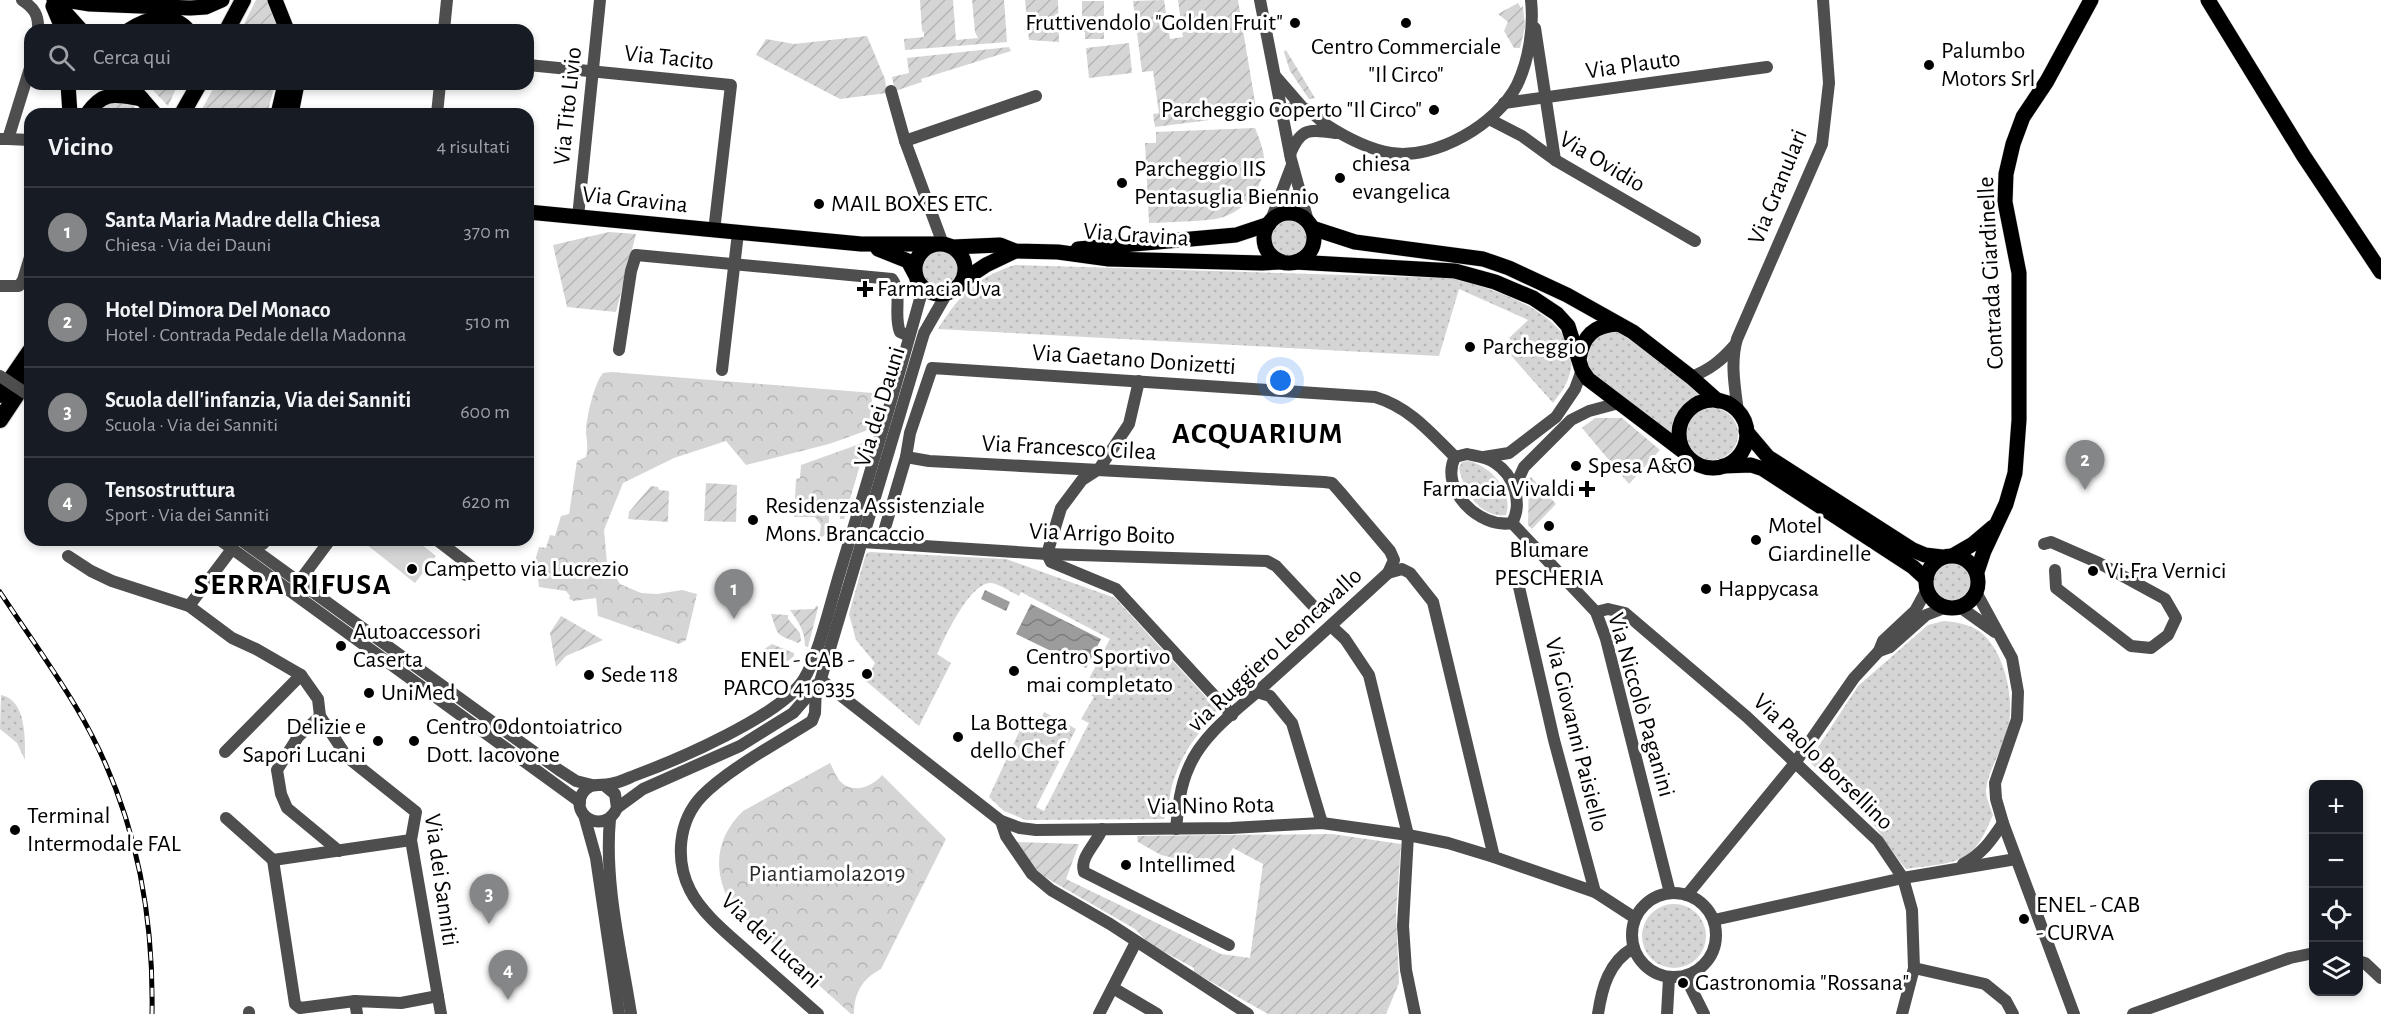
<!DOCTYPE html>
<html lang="it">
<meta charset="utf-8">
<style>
body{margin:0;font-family:"Alegreya Sans",sans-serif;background:#242831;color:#f1f3f6}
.controls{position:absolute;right:18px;bottom:18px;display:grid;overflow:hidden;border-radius:12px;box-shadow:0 3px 9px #0003}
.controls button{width:54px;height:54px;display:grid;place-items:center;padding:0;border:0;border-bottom:2px solid #363941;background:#171b24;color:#f1f3f6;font:30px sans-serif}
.you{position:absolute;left:1281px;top:381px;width:21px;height:21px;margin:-15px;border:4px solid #fff;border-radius:50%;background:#1a73e8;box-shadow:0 0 0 9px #1a73e833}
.badge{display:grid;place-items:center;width:39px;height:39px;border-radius:50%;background:#858687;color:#fff;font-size:20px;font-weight:700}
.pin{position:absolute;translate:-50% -50px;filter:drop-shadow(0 2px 3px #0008)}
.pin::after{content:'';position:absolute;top:32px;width:21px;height:18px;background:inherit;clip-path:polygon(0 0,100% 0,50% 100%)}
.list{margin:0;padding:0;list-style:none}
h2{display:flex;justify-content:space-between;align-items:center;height:78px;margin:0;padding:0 24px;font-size:26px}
h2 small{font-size:20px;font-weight:400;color:#9ea1a6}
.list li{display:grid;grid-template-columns:39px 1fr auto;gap:18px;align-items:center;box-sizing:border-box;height:90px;padding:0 24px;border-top:2px solid #363941}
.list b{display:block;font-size:22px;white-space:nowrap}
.list p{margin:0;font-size:20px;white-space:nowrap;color:#9ea1a6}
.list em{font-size:20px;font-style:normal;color:#9ea1a6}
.icon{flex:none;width:33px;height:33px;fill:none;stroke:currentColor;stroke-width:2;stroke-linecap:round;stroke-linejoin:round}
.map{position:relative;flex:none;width:2381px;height:1014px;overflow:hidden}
.search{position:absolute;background:#171b24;box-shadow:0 3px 9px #0003;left:24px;top:24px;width:510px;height:66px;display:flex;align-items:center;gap:15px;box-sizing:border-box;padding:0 21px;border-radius:18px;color:#9ea1a6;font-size:22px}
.panel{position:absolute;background:#171b24;box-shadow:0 3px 9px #0003;left:24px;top:108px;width:510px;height:438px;border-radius:18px}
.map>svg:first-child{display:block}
</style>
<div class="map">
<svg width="2381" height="1014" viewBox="0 0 2381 1014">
<defs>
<pattern id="grass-dots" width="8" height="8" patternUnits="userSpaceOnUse" patternTransform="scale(1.5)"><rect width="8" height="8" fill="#d5d5d5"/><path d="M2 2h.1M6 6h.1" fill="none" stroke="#b5b5b5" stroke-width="1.8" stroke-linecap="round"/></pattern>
<pattern id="forest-crowns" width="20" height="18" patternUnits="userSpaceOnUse" patternTransform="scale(1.5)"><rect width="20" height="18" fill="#d5d5d5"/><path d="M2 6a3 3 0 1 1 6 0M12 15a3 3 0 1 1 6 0" fill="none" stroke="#b5b5b5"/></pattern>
<pattern id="garden-furrows" width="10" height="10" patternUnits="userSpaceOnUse" patternTransform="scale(1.5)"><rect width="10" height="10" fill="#d5d5d5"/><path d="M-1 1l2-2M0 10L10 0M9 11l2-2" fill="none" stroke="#b5b5b5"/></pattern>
<pattern id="water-waves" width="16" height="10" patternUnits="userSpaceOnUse" patternTransform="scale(1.5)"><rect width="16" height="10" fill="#9c9c9c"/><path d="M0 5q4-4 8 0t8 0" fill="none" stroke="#7d7d7d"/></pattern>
</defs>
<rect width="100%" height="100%" fill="#fff"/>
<g fill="url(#grass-dots)">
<circle cx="1289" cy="238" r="18"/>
<circle cx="940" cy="269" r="20"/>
<path d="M1015 265 1449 278C1491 287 1592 318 1568 379 1565 388 1558 396 1553 403L1508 352 1515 344 1509 338 1528 320 1459 289 1439 356 938 329C959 295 977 277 1015 265Z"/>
<path d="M1615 330 1628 336 1705 396C1683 406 1675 414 1674 439L1591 375 1588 366 1587 348 1601 333Z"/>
<circle cx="1712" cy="434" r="26"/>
<path d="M1468 461C1490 465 1514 492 1506 515 1480 519 1463 489 1459 468L1462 462Z"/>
<path d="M870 552 1006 559 1115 598 1215 707 1217 715C1195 734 1182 755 1173 782 1169 794 1170 808 1164 819L1026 820 1004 811 989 797 1020 730V725L1023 721 1037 729 1044 712 1076 729 1036 807 1044 811 1089 723 1081 719 1094 697 1083 690 1110 639 1021 592 1019 596C1011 592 997 582 989 583 968 586 945 637 937 654L951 663 919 726 866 681 872 675 870 672 875 663 856 640 849 614 865 557 867 553Z"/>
<circle cx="1952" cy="582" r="21"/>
<path d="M1944 621C1956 622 1968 624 1979 631 2005 650 2015 699 2008 728 2003 749 1989 768 1986 789 1985 796 1991 808 1993 815 1987 828 1980 847 1967 855 1954 865 1923 866 1906 869 1889 849 1877 825 1857 806 1842 790 1824 777 1809 761L1858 686 1928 625Z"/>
<path d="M1 695C27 700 25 740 25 760L17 743 0 729Z"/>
<circle cx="1674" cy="936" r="32"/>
</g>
<g fill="url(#forest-crowns)">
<path d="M611 372 873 393 868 430 829 444 746 465 726 441 674 458 623 483 604 530 607 563 620 584 641 593 657 594 682 590 697 594 686 640 679 644 598 616 596 598 574 601 569 599 570 596 566 591 539 587 538 578 532 571 539 547 546 548 550 535 555 536 561 516 569 514 577 461 586 457C588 448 587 441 586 433 586 418 594 384 603 373Z"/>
<path d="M865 442 866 445 844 519H840V512L829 513V532L819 539 821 525 815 517H794L796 479 800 478 801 465Z"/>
<path d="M830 763C833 768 835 775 839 780 852 795 872 787 882 775L946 839 881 969C862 979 854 993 854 1014H851L733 908C713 875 713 840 743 811Z"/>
</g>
<g fill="url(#garden-furrows)">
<path d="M256 0H271L282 30H241Z"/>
<path d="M920 0H953L956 40 978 38 975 32 972 0H1004L1007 42 905 50 904 39 924 37V32L922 31Z"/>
<path d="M1025 0H1058L1059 42 1029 40Z"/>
<path d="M1164 0 1170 39 1183 37 1178 0H1238L1257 114 1155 127 1153 114 1159 113 1153 71 1142 72 1133 1Z"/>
<path d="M1082 1H1104V39H1085V32H1082Z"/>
<path d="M1518 3 1521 8 1523 6 1525 27 1520 48H1514L1504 31 1508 22 1498 14Z"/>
<path d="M867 36 885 79 887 93 840 99 756 55 766 39 794 44Z"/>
<path d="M1129 43 1132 73 1089 78 1086 48Z"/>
<path d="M1009 47 1011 51 921 79 922 82 895 91 892 77 909 73 907 58Z"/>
<path d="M1286 50 1315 98 1309 99 1290 71 1284 52Z"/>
<path d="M147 84H178L168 106Z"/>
<path d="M216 84H275L267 114H199Z"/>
<path d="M107 101H127L143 114H91Z"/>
<path d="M1255 128C1260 140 1266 155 1264 169 1260 193 1240 215 1215 219 1193 222 1170 222 1149 223L1145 143H1156V132Z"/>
<path d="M609 232 636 234 616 312 567 307 553 245Z"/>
<path d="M1595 418H1622L1660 450 1629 484 1582 428Z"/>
<path d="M1531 477 1556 504 1532 529 1528 525 1529 479Z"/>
<path d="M706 483 737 485 736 522 704 521Z"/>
<path d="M651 486 658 487 659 490 669 491 668 522 628 519 629 512Z"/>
<path d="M817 605 818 608 808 647 805 646C805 631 798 621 790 610L814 609Z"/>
<path d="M771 614 788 615V619L800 633 801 641 798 643C775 633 779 638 771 614Z"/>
<path d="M561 616 603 640 566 656 556 667 550 633Z"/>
<path d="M772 644 794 653V656L788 661 762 663 755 655Z"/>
<path d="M1332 834 1401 844 1396 913 1399 983 1386 1014H1268L1194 972V968L1148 943 1135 929 1038 873 1016 842 1079 844 1066 879 1221 954 1250 958 1263 864 1233 848 1220 869 1161 855 1138 842 1137 836Z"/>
</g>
<path fill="#d5d5d5" d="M369 540H416L436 556 415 583 366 544Z"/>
<g fill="url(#water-waves)">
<path d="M985 590 1010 602 1006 611 981 599Z"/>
<path d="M1031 604 1101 639 1086 668 1016 634Z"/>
</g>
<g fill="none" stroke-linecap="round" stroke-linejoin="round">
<defs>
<g id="major">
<path d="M54 0 81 30"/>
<path d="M65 0 90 4 190 8 206 7 222 0"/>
<path d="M275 0 287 30"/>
<path d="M2208 0 2303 155 2381 272"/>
<path d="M53 6 63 30"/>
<path d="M129 30C147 18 171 11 188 30"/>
<path d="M68 84 70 114"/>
<path d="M129 84 155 114"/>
<path d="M87 114C104 89 117 95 142 99"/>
<path d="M278 114 285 84"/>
<path d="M291 114 297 84"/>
<path d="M528 212 861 244H934"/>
<circle cx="1289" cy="238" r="25"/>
<path d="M1312 228 1355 242 1483 259 1509 268 1567 295 1633 332 1691 377 1718 401"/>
<circle cx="940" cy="269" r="25"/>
<path d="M953 247 1000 245 1015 251 1058 252 1109 259 1262 263 1281 262"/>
<path d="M878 249 908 261 915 274"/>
<path d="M1078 249 1236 235 1269 224"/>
<path d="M1295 262 1455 271 1495 282 1533 298 1557 314 1568 326 1582 370 1588 379 1684 452"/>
<path d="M962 281 986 265 1015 251"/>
<path d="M1579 359C1583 336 1594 325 1618 324"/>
<circle cx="1713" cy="434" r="34"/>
<path d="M1746 431 1768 457 1913 550 1925 555 1942 557"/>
<path d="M1723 466 1751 465 1763 469 1913 567 1926 579"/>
<path d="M1954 555 1973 544 1993 527"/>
<circle cx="1952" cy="582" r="26"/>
<path d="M1977 572 1984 551 2006 504 2015 473 2019 420V273L2005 202 2006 174 2013 144 2023 117 2047 81 2091 0"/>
</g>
<g id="highway">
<path d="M227 30 243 0"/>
<path d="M182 114 199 84"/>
<path d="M0 395 30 351"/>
<path d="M0 420 30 375"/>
</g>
</defs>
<use href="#major" stroke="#dbdbdb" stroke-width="16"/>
<use href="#highway" stroke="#dbdbdb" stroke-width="18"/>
<g stroke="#4e4e4e" stroke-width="12">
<path d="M22 0C34 8 39 15 38 30"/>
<path d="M1260 0 1291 159 1308 221"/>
<path d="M1535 28 1555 160"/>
<path d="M444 30 447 0"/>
<path d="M528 65 731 85 714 231"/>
<path d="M1276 77 1303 108"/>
<path d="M891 91 905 141 943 244"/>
<path d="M1504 103 1767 67"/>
<path d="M1281 113C1287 110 1296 105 1303 108 1310 110 1319 119 1325 124 1345 137 1367 149 1391 153 1436 160 1497 124 1517 85 1529 60 1534 27 1531 0"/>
<path d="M437 114 440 84"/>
<path d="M1489 119 1522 136 1555 160 1695 241"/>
<path d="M0 139H8L30 68"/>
<path d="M8 139 30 140"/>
<path d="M905 141 1036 96"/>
<path d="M1290 154C1301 127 1310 129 1336 133"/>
<path d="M578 217 600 0"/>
<path d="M1271 220 1292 165"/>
<path d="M0 286H19L23 280 30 257"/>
<path d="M619 350 631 271 636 255 892 279C903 294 893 315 900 332L909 336"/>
<path d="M722 370 738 233"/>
<path d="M1691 377C1709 370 1721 361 1734 346"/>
<path d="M1139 381 1129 424 1099 469 1082 480 1061 508 1047 554 1051 562 1116 589 1232 715"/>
<path d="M1738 412C1735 388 1730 362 1737 339L1822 144 1829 83 1823 0"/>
<path d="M1467 454C1476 456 1487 457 1495 463 1514 475 1523 503 1512 523 1479 529 1439 489 1455 457Z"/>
<path d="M906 457 929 461 1324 482 1332 483 1340 492 1390 551 1394 560 1388 573C1348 610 1307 647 1266 684 1240 708 1203 733 1189 767 1180 786 1178 808 1176 829"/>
<path d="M1484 457 1509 453 1556 417 1575 389 1582 370"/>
<path d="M1516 494 1518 480 1524 467 1571 420 1589 411 1619 403"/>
<path d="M1512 523 1596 612 1606 639 1670 893"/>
<path d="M885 528 906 457 910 433 932 368 1375 397C1409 407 1430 432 1455 457"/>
<path d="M220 540 580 802"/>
<path d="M241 540 559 770 576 781 592 785"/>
<path d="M437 540 472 567 466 575"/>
<path d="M862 542 1047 554 1267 561 1276 566 1319 612"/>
<path d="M263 544 266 540"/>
<path d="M2044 544 2051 542 2099 563 2165 599 2176 618 2168 635 2151 648 2131 646 2056 588 2055 570"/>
<path d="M68 556 91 571 112 581 189 606 232 638 256 649 301 675 318 699 320 716 347 757 416 812 411 840 441 1014"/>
<path d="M1388 573 1402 569 1410 573 1433 602 1494 857"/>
<path d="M295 587 330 540"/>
<path d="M1519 587 1554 740 1595 892"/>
<path d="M1976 592 2012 658 2018 692 2017 719 1995 783 1996 799 2003 823 2074 1014"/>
<path d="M189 606 232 549"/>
<path d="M1960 607 1995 632"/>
<path d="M1596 612 1608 609 1625 613 1747 717 1878 841 1903 878 1912 910 1914 968 1902 1014"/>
<path d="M1331 626 1345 639 1369 675 1408 835 1403 926 1406 970 1415 1014"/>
<path d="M1879 651 1890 647 1926 615 1947 607"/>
<path d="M821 680 1001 821 1020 828 1036 830 1231 828 1322 823 1408 835 1448 843 1494 857 1595 892 1635 918"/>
<path d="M816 685 815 713 812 721C779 742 728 769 702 796 678 821 675 860 690 890 702 914 729 935 749 953 772 973 795 994 818 1014"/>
<path d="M1257 692 1270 696 1292 723 1322 823"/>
<path d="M320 716 298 737 277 770 281 794 287 808 339 851"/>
<path d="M225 752 301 675"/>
<path d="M604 785 615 794 617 808C605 835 570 817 582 794 589 782 599 786 610 784 619 783 628 778 636 775 677 760 782 715 804 679 819 654 831 601 840 572 869 477 897 383 923 288"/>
<path d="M617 808 643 789 740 746 793 713 820 682 924 333 947 293"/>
<path d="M584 815 596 858 619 1014"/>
<path d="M226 818 273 860 411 840"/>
<path d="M610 819C604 883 621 950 631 1014"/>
<path d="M1001 821 1006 836 1032 874 1051 890 1110 924 1248 1014"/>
<path d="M1102 829C1098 842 1079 857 1084 872L1229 945"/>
<path d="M273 860 295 1004 300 1008 355 1001"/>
<path d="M1963 864C1982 854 1991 841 2003 823"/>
<circle cx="1674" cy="935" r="42"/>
<path d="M1687 895 1795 763 1854 678 1879 651 1883 641 1915 611 1927 589"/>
<path d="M1714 920 1903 878 2016 859"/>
<path d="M2358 961 2365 963 2381 978"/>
<path d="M1914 968 1985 984 2006 1001 2013 1014"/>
<path d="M1685 976 1704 1014"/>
<path d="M1113 988 1157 1014"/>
<path d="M249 1012V1014"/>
<path d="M357 1014 355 1001 401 1003 438 996"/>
<path d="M1099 1014 1136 942"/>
<path d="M1598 1014C1602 987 1609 962 1633 948"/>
<path d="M1667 1014 1669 978"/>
<path d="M2133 1014 2290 958 2314 953"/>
</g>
<use href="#major" stroke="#000" stroke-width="15"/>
<use href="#highway" stroke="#000" stroke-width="16"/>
<defs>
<path id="rail" d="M0 592C25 630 52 667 76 707 132 800 154 906 152 1014"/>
</defs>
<use href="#rail" stroke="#000" stroke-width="5"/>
<use href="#rail" stroke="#fff" stroke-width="3" stroke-dasharray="9" stroke-linecap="butt"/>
<path stroke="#4e4e4e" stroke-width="12" d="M0 376 30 396"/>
</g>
<g fill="#000" stroke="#fff" stroke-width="2">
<circle cx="1295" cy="23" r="6"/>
<circle cx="1406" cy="23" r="6"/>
<circle cx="1929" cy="65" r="6"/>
<circle cx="1434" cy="110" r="6"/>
<circle cx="1340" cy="178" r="6"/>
<circle cx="1122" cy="183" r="6"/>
<circle cx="819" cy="204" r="6"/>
<path d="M862 280h6v6h6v6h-6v6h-6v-6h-6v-6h6z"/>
<circle cx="1470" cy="347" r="6"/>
<circle cx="1576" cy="466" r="6"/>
<path d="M1584 480h6v6h6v6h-6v6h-6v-6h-6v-6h6z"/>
<circle cx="753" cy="520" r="6"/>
<circle cx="1549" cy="526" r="6"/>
<circle cx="1756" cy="540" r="6"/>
<circle cx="412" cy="569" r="6"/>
<circle cx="2093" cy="571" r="6"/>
<circle cx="1706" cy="589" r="6"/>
<circle cx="341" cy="646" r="6"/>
<circle cx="1014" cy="671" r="6"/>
<circle cx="867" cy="674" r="6"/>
<circle cx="589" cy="675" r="6"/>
<circle cx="369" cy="693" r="6"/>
<circle cx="958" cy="737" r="6"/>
<circle cx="378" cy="741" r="6"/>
<circle cx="414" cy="741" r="6"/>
<circle cx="15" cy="830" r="6"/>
<circle cx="1126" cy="865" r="6"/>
<circle cx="2024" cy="919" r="6"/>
<circle cx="1683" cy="983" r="6"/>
</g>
<g text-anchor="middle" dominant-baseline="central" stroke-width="6" stroke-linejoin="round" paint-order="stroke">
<g font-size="24" fill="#000" stroke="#fff" text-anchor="start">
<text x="1283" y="23" text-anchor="end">Fruttivendolo "Golden Fruit"</text>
<text x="1406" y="47" text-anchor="middle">Centro Commerciale<tspan x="1406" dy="28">"Il Circo"</tspan></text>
<text x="1941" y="51">Palumbo<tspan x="1941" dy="28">Motors Srl</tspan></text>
<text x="1422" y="110" text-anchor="end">Parcheggio Coperto "Il Circo"</text>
<text x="1352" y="164">chiesa<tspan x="1352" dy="28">evangelica</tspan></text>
<text x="1134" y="169">Parcheggio IIS<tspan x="1134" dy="28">Pentasuglia Biennio</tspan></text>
<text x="831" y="204">MAIL BOXES ETC.</text>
<text x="877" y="289">Farmacia Uva</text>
<text x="1482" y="347">Parcheggio</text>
<text x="1588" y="466">Spesa A&amp;O</text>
<text x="1575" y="489" text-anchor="end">Farmacia Vivaldi</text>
<text x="765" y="506">Residenza Assistenziale<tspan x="765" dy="28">Mons. Brancaccio</tspan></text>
<text x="1768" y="526">Motel<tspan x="1768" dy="28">Giardinelle</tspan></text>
<text x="1549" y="550" text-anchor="middle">Blumare<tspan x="1549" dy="28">PESCHERIA</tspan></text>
<text x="424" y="569">Campetto via Lucrezio</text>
<text x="2105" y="571">Vi.Fra Vernici</text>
<text x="1718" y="589">Happycasa</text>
<text x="353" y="632">Autoaccessori<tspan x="353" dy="28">Caserta</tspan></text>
<text x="1026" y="657">Centro Sportivo<tspan x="1026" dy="28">mai completato</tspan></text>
<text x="855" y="660" text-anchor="end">ENEL - CAB -<tspan x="855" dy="28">PARCO 410335</tspan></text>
<text x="601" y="675">Sede 118</text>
<text x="381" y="693">UniMed</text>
<text x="970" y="723">La Bottega<tspan x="970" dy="28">dello Chef</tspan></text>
<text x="366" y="727" text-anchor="end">Delizie e<tspan x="366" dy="28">Sapori Lucani</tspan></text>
<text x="426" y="727">Centro Odontoiatrico<tspan x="426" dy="28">Dott. Iacovone</tspan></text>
<text x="27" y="816">Terminal<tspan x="27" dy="28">Intermodale FAL</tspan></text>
<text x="1138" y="865">Intellimed</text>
<text x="2036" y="905">ENEL - CAB<tspan x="2036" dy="28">- CURVA</tspan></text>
<text x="1695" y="983">Gastronomia "Rossana"</text>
</g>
<g font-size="24" fill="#000" stroke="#fff">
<text transform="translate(669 58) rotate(6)">Via Tacito</text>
<text transform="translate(1633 65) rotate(-8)">Via Plauto</text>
<text transform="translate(568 106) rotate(-84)">Via Tito Livio</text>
<text transform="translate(1602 162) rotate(31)">Via Ovidio</text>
<text transform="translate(1778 187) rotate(-68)">Via Granulari</text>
<text transform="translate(635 200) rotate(6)">Via Gravina</text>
<text transform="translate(1136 235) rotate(4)">Via Gravina</text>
<text transform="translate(1991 273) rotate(-93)">Contrada Giardinelle</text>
<text transform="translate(1134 360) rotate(4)">Via Gaetano Donizetti</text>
<text transform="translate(880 407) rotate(-73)">Via dei Dauni</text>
<text transform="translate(1069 448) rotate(3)">Via Francesco Cilea</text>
<text transform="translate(1102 534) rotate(2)">Via Arrigo Boito</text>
<text transform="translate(1275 650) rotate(-43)">via Ruggiero Leoncavallo</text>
<text transform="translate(1641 705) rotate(74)">Via Niccolò Paganini</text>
<text transform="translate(1576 735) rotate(76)">Via Giovanni Paisiello</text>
<text transform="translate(1823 762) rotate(44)">Via Paolo Borsellino</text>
<text transform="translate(1211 806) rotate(-1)">Via Nino Rota</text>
<text transform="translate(441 880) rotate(82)">Via dei Sanniti</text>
<text transform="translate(771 941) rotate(43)">Via dei Lucani</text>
</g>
<g font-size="24" fill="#2c2c2c" stroke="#fff">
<text x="827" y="874">Piantiamola2019</text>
</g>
<g font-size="30" font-weight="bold" letter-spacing="1.5" fill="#000" stroke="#fff">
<text x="1258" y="434">ACQUARIUM</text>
<text x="293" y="585">SERRA RIFUSA</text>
</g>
</g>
</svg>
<div class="controls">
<button>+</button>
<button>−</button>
<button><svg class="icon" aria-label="locate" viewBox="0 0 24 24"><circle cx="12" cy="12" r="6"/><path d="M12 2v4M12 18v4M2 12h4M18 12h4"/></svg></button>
<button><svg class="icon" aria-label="layers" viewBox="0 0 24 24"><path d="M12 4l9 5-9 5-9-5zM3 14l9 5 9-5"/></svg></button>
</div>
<div class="you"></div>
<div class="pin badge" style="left:734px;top:619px">1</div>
<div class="pin badge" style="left:2085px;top:490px">2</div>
<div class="pin badge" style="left:489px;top:924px">3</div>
<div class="pin badge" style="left:508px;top:1000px">4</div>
<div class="search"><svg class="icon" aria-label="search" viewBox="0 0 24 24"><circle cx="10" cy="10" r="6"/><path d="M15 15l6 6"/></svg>Cerca qui</div>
<section class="panel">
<h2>Vicino<small>4 risultati</small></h2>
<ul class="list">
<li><span class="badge">1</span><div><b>Santa Maria Madre della Chiesa</b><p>Chiesa · Via dei Dauni</p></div><em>370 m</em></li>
<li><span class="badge">2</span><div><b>Hotel Dimora Del Monaco</b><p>Hotel · Contrada Pedale della Madonna</p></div><em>510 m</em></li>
<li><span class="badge">3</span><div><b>Scuola dell'infanzia, Via dei Sanniti</b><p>Scuola · Via dei Sanniti</p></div><em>600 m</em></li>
<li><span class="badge">4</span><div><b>Tensostruttura</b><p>Sport · Via dei Sanniti</p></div><em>620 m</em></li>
</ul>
</section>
</div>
